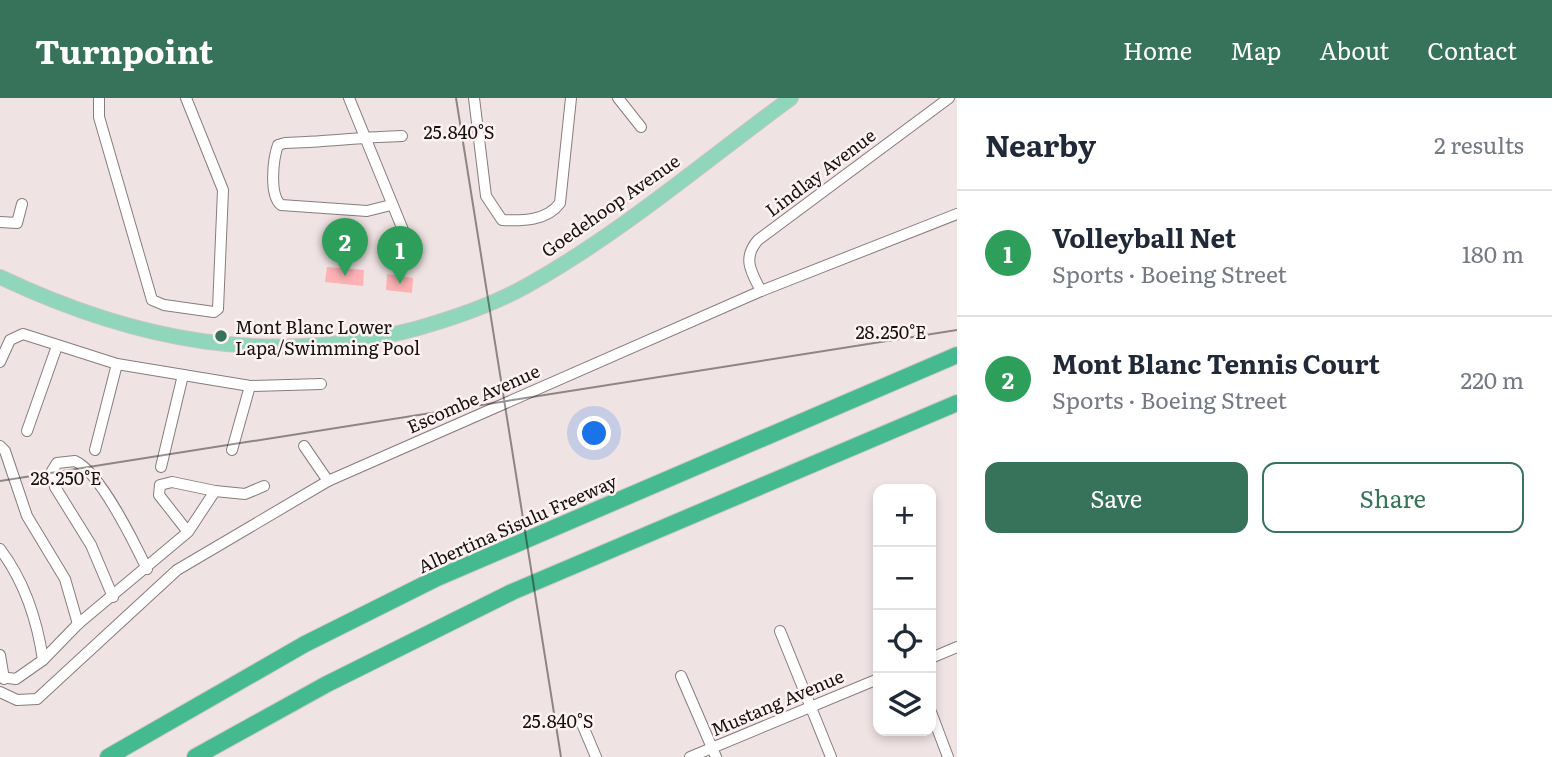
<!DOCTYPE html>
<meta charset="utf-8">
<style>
body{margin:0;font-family:Literata,serif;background:#f2f2f3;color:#1f2937}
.controls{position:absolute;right:21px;bottom:21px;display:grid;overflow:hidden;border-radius:14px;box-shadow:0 4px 10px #0003}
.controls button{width:63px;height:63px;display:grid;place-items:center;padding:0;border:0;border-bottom:2px solid #e0e1e3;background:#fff;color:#1f2937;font:35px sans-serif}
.you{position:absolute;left:595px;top:336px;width:24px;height:24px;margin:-18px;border:5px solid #fff;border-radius:50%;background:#1a73e8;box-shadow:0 0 0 10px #1a73e833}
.badge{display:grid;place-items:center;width:46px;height:46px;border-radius:50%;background:#37725b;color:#fff;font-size:23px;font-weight:700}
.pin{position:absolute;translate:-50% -58px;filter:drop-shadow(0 2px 4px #0008)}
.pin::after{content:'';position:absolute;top:37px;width:24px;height:21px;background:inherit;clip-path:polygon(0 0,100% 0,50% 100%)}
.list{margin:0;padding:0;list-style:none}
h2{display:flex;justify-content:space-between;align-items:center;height:91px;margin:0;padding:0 28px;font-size:30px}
h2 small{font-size:23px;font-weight:400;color:#747a83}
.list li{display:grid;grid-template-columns:46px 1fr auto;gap:21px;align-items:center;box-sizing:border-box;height:126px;padding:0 28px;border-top:2px solid #e0e1e3}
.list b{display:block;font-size:26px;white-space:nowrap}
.list p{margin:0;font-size:23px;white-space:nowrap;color:#747a83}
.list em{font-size:23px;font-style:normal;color:#747a83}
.actions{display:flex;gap:14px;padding:21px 28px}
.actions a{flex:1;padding:16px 0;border:2px solid #37725b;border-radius:14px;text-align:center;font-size:24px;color:#37725b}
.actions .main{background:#37725b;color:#fff}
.icon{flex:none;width:38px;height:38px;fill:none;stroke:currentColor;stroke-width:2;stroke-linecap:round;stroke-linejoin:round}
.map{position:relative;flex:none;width:957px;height:659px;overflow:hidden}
header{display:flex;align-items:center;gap:42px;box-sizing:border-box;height:98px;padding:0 35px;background:#37725b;color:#fff}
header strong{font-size:33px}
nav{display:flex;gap:38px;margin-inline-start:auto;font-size:24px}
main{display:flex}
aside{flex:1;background:#fff}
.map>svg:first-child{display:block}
</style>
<header>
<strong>Turnpoint</strong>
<nav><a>Home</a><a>Map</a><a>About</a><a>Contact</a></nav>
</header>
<main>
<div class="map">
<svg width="957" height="659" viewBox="0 0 957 659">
<rect width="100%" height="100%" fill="#f0e3e3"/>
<g fill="#feb2b5">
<path d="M327 169 364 172 363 188 325 184Z"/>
<path d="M387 176 413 180 412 195 386 192Z"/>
</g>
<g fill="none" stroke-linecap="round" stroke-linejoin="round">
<defs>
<g id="minor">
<path d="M99 0V19L152 202 164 207 214 214 218 211 223 92 186 0"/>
<path d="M349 0 403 132"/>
<path d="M474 0 486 98 502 122C522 123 547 123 560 105L571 0"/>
<path d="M618 0 641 29"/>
<path d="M391 107 367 113 281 107C269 97 273 61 278 47L285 45C324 44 363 39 402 38"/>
<path d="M0 124 17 125 22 106"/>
<path d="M761 193C751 174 742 160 758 142L949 0"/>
<path d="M0 264 10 242 23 236 117 266 250 288 321 286"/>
<path d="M27 333 57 248"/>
<path d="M0 348 5 353 27 418 65 481 78 526"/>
<path d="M304 348 328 383"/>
<path d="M95 352 117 266"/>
<path d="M232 352 250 288"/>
<path d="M161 369 183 277"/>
<path d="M215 393 245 396 264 388"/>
<path d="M0 451C25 484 37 521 43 562L16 581 0 579"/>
<path d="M113 499 91 447 55 389 52 373 57 365 75 363C100 374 134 444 147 471"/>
<path d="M780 533 831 659"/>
<path d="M0 557 4 581"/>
<path d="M931 560 957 549"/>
<path d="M43 562 78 526 188 434 215 393 172 384 160 387 159 397 188 434"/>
<path d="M681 578 716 659"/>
<path d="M0 594 17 602 37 601 177 472 328 383 761 193 957 116"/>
<path d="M931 614 948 659"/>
<path d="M580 621 596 659"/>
<path d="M690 659 878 581"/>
</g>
<path id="major" d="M0 179C135 243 268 269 415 231 454 220 493 207 528 187 621 135 705 63 791 0"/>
<g id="highway">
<path d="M108 659 305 546 435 481 957 257"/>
<path d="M195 659 327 586 512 494 957 305"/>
</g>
</defs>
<use href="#minor" stroke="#887c7d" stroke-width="12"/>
<use href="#major" stroke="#c7c6c6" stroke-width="16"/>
<use href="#highway" stroke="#c7c6c6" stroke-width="18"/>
<use href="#minor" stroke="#fff" stroke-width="10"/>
<use href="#major" stroke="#8fd6bc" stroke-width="14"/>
<use href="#highway" stroke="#45ba90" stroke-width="16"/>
</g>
<path fill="none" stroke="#161212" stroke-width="2" stroke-opacity="0.45" d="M456 0 561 659M0 383 957 232"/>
<circle fill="#37725b" stroke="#fef1f1" stroke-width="2.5" cx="221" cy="238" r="7"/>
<g text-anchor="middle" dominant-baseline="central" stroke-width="5" stroke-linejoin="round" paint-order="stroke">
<g font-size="18" fill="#161212" stroke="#fef1f1">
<text transform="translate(820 74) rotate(-37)">Lindlay Avenue</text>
<text transform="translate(610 107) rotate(-35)">Goedehoop Avenue</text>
<text transform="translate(473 300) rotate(-24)">Escombe Avenue</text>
<text transform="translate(517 425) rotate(-24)">Albertina Sisulu Freeway</text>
<text transform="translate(777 604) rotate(-23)">Mustang Avenue</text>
</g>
<g font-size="18" fill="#161212" stroke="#fef1f1" text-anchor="start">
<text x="235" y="228">Mont Blanc Lower<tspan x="235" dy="21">Lapa/Swimming Pool</tspan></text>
</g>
</g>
<g font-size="18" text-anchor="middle" fill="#161212" stroke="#fef1f1" stroke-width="5" stroke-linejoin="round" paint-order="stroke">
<text x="459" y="41">25.840°S</text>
<text x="891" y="241">28.250°E</text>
<text x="66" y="387">28.250°E</text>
<text x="558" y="630">25.840°S</text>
</g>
</svg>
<div class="controls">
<button>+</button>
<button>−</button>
<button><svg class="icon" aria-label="locate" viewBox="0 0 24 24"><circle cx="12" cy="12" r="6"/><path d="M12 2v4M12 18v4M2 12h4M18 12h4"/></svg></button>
<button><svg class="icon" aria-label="layers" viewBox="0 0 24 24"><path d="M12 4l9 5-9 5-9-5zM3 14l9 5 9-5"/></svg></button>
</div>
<div class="you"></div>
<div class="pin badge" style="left:400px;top:186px;background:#2e9e5b">1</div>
<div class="pin badge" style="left:345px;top:178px;background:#2e9e5b">2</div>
</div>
<aside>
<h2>Nearby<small>2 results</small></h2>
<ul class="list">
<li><span class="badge" style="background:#2e9e5b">1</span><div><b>Volleyball Net</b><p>Sports · Boeing Street</p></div><em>180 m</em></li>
<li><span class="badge" style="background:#2e9e5b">2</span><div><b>Mont Blanc Tennis Court</b><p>Sports · Boeing Street</p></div><em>220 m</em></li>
</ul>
<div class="actions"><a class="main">Save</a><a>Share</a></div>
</aside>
</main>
